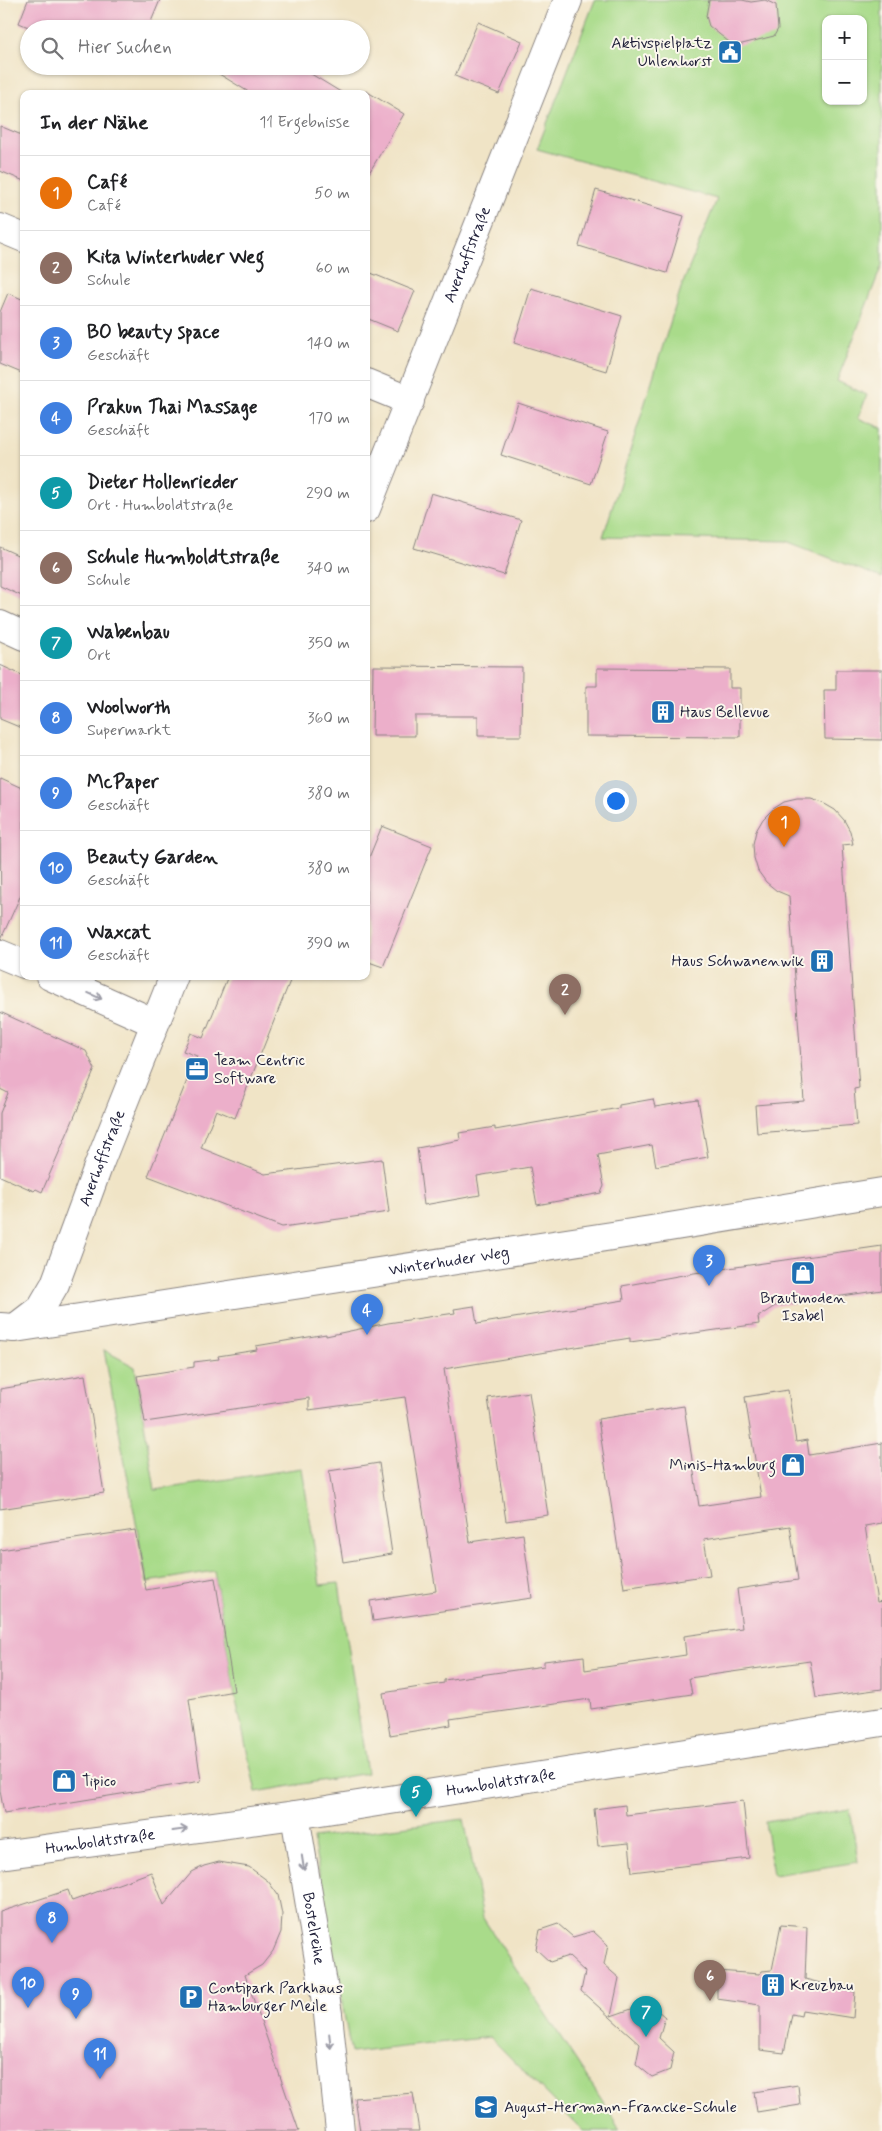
<!DOCTYPE html>
<html lang="de">
<meta charset="utf-8">
<style>
body{margin:0;font-family:Mynerve,sans-serif;background:#f2f2f2;color:#202124}
.controls{position:absolute;right:15px;top:15px;display:grid;overflow:hidden;border-radius:10px;box-shadow:0 1px 4px #0004}
.controls button{width:45px;height:45px;display:grid;place-items:center;padding:0;border:0;border-bottom:1px solid #e0e0e0;background:#fff;color:#202124;font:25px sans-serif}
.you{position:absolute;left:615px;top:800px;width:18px;height:18px;margin:-12px;border:4px solid #fff;border-radius:50%;background:#1a73e8;box-shadow:0 0 0 8px #1a73e833}
.badge{display:grid;place-items:center;width:32px;height:32px;border-radius:50%;background:#0f766e;color:#fff;font-size:16px;font-weight:700}
.pin{position:absolute;translate:-50% -41px;filter:drop-shadow(0 1px 2px #0008)}
.pin::after{content:'';position:absolute;top:26px;width:18px;height:15px;background:inherit;clip-path:polygon(0 0,100% 0,50% 100%)}
.list{margin:0;padding:0;list-style:none}
h2{display:flex;justify-content:space-between;align-items:center;height:65px;margin:0;padding:0 20px;font-size:21px}
h2 small{font-size:16px;font-weight:400;color:#757577}
.list li{display:grid;grid-template-columns:32px 1fr auto;gap:15px;align-items:center;box-sizing:border-box;height:75px;padding:0 20px;border-top:1px solid #e0e0e0}
.list b{display:block;font-size:19px;white-space:nowrap}
.list p{margin:0;font-size:16px;white-space:nowrap;color:#757577}
.list em{font-size:16px;font-style:normal;color:#757577}
.icon{flex:none;width:28px;height:28px;fill:none;stroke:currentColor;stroke-width:2;stroke-linecap:round;stroke-linejoin:round}
.map{position:relative;flex:none;width:882px;height:2131px;overflow:hidden}
.search{position:absolute;background:#fff;box-shadow:0 1px 4px #0004;left:20px;top:20px;width:350px;height:55px;display:flex;align-items:center;gap:12px;box-sizing:border-box;padding:0 18px;border-radius:28px;color:#757577;font-size:19px}
.panel{position:absolute;background:#fff;box-shadow:0 1px 4px #0004;left:20px;top:90px;width:350px;height:890px;border-radius:10px}
.map>svg:first-child{display:block}
</style>
<div class="map">
<svg width="882" height="2131" viewBox="0 0 882 2131">
<rect width="100%" height="100%" fill="#fbf7ec"/>
<filter id="ink" filterUnits="userSpaceOnUse"><feTurbulence type="fractalNoise" baseFrequency=".02" numOctaves="2"/><feDisplacementMap in="SourceGraphic" scale="10" xChannelSelector="R" yChannelSelector="G"/><feConvolveMatrix kernelMatrix="1 2 1 2 8 2 1 2 1" color-interpolation-filters="sRGB"/></filter>
<filter id="wash" filterUnits="userSpaceOnUse"><feTurbulence type="fractalNoise" baseFrequency=".0096" numOctaves="4" result="noise"/><feDisplacementMap in="SourceGraphic" scale="20" xChannelSelector="R" yChannelSelector="G"/><feGaussianBlur stdDeviation="1.12" result="paint"/><feColorMatrix in="noise" values="0 0 0 0 0 0 0 0 0 0 0 0 0 0 0 0 0 1.4 0 .05"/><feComposite in="paint" operator="in"/></filter>
<g filter="url(#wash)">
<rect width="100%" height="100%" fill="#f0e4c6"/>
<g fill="#a9db8a" stroke="#667e62" fill-rule="evenodd">
<path d="M595 0H882V265L837 381 867 395 858 418 882 428V578L786 541 603 537 681 288 717 199 537 149ZM826 19H863V101H826Z"/>
<path d="M104 1350 135 1367 155 1490 302 1468 320 1585 339 1583 367 1773 256 1792 234 1691 214 1571 147 1582Z"/>
<path d="M850 1809 858 1862 773 1875 765 1822Z"/>
<path d="M464 1819 483 1918 609 2111 620 2131H583L490 2037 351 2053 313 1838Z"/>
</g>
<g id="blocks">
<g fill="#ecafca">
<path d="M28 0H160L148 29H33L19 23Z"/>
<path d="M709 0H742L751 2 765 0 776 5 778 29 774 36 734 46 709 26 706 16Z"/>
<path d="M478 22 522 41 499 94 455 76Z"/>
<path d="M206 66H298L344 94H252Z"/>
<path d="M366 91 404 114 366 178Z"/>
<path d="M0 126 24 136V181L0 171Z"/>
<path d="M596 190 684 216 667 273 579 246Z"/>
<path d="M366 271 415 291 398 331 366 318Z"/>
<path d="M531 288 622 316 606 371 514 343Z"/>
<path d="M8 293 24 300V374L0 364V312Z"/>
<path d="M518 403 608 432 591 484 501 455Z"/>
<path d="M431 493 521 520 504 575 414 548Z"/>
<path d="M0 547 24 558V597L0 586Z"/>
<path d="M0 665 24 676V729L0 719Z"/>
<path d="M373 666 522 667 521 736H478V716H415V736H372Z"/>
<path d="M597 668 730 669V688H740V737L586 736V686H597Z"/>
<path d="M836 670H882V740L825 739 824 690H836Z"/>
<path d="M0 778 24 789V888L1 939Z"/>
<path d="M797 799H811L823 803 835 810 844 820 850 831 853 844 842 845 859 1088 854 1089 857 1125 757 1133 755 1105 804 1101 789 896 777 891 766 882 758 871 754 858 753 844 756 831 763 819 773 809 784 802Z"/>
<path d="M382 826 432 846 383 967 366 961V865Z"/>
<path d="M228 976H292L235 1118 216 1110 201 1148 265 1174 382 1159 389 1212 282 1227 148 1176 197 1056 183 1051 191 1033 203 1038Z"/>
<path d="M0 1012 86 1051 95 1069 42 1192 36 1189 34 1191 0 1176V1113L8 1093 0 1089Z"/>
<path d="M653 1099 655 1107 698 1100 708 1157 656 1166 652 1145 598 1155 604 1186 601 1193 537 1205 530 1167 477 1176 480 1195 424 1205 417 1148 460 1140 459 1133 495 1127V1130L619 1108V1105Z"/>
<path d="M882 1246V1290L775 1306 758 1317 759 1324 630 1342V1338L444 1369 470 1542 523 1534 532 1598 373 1621 370 1601 436 1591 405 1397 309 1410V1398L145 1422 137 1376 194 1367V1362L219 1359 218 1356 257 1350 256 1346 326 1334V1336L388 1323 455 1313 454 1309 474 1306 477 1324 624 1300 622 1286 694 1273Z"/>
<path d="M85 1375 104 1493 0 1509V1389Z"/>
<path d="M788 1390 796 1442 807 1440 809 1455 882 1443V1523L865 1526 877 1602 882 1601V1689L816 1698 810 1661 689 1678 692 1694 591 1709 590 1699 450 1719 451 1725 390 1735 383 1693 444 1683V1680L544 1666V1661L584 1656 585 1670 686 1655 684 1636 742 1628 737 1589 798 1580 790 1526 704 1539 710 1575 624 1588 598 1419 684 1406 699 1506 761 1497 745 1397Z"/>
<path d="M529 1392 548 1515 506 1521 488 1398Z"/>
<path d="M379 1463 392 1554 343 1562 329 1471Z"/>
<path d="M135 1530 146 1590 215 1578 234 1691 189 1699 201 1781 4 1813 0 1791V1550Z"/>
<path d="M743 1801 749 1858 632 1872 629 1843 598 1846 594 1809 625 1805 626 1815Z"/>
<path d="M219 1862 249 1867 268 1881 278 1895 282 1914 281 1932 273 1951 262 1965 245 1975 299 2131H0V1912L68 1890 72 1901 151 1872 164 1905 192 1872 204 1866Z"/>
<path d="M558 1924 573 1937 593 1931 608 1945 604 1965 619 1978 611 2016 649 2003 665 2017 659 2038 674 2052 670 2070 652 2077 636 2064 640 2044 581 1991 585 1972 568 1956 550 1962 536 1949 540 1930Z"/>
<path d="M781 1925 807 1927 805 1979 855 1992 853 2018 802 2010 801 2016 792 2014 784 2053 760 2050V2005L717 1999V1971L760 1974 762 1971 772 1970Z"/>
<path d="M798 2085 800 2105 757 2112 754 2092Z"/>
<path d="M413 2093 419 2131H360L355 2098Z"/>
</g>
</g>
</g>
<g filter="url(#ink)">
<use href="#blocks" fill-opacity="0" stroke="#898380" stroke-width="1"/>
<g fill="none" stroke-linecap="round" stroke-linejoin="round">
<defs>
<g id="minor">
<path d="M0 228 24 238"/>
<path d="M366 383 410 401"/>
<path id="s1" d="M366 509 568 0"/>
<path d="M0 625 24 636"/>
<path d="M0 954 24 964"/>
<path d="M50 976 155 1023"/>
<path id="s2" d="M15 1328 41 1308 55 1284 99 1164 174 976"/>
<path id="s3" d="M295 1815 328 2014 340 2131"/>
<path id="s4" d="M0 1855 295 1815 882 1722"/>
</g>
<g id="primary">
<path id="s5" d="M0 1327 15 1328 651 1230 882 1192"/>
</g>
</defs>
<use href="#minor" stroke="#898380" stroke-width="30"/>
<use href="#primary" stroke="#898380" stroke-width="30"/>
<use href="#minor" stroke="#fff" stroke-width="28"/>
<use href="#primary" stroke="#fff" stroke-width="28"/>
</g>
<defs><path id="oneway-shaft" d="M-6 0H5M1.5-3L5.5 0L1.5 3" fill="none" stroke-width="1.6" stroke-linecap="round" stroke-linejoin="round" transform="scale(1.25)"/></defs>
<g stroke="#9c9ca7">
<use href="#oneway-shaft" transform="translate(95 996) rotate(24)"/>
<use href="#oneway-shaft" transform="translate(180 1830) rotate(-8)"/>
<use href="#oneway-shaft" transform="translate(303 1863) rotate(81)"/>
<use href="#oneway-shaft" transform="translate(330 2041) rotate(84)"/>
</g>
</g>
<defs>
<symbol id="civic-square" viewBox="-11 -11 22 22"><rect x="-9" y="-9" width="18" height="18" rx="4" fill="#1f6fb2" stroke="#fbf7ec"/><path d="M-.6-6.5H3V-4.5H.6V-3L4-1V1h2V6H-6V1h2V-1L-.6-3ZM-1.2 2.5V6h2.4V2.5Z" fill="#fff"/></symbol>
<symbol id="building-square" viewBox="-11 -11 22 22"><rect x="-9" y="-9" width="18" height="18" rx="4" fill="#1f6fb2" stroke="#fbf7ec"/><path d="M-4-6H4V6H1V3H-1V6H-4ZM-2.5-4.3h1.7v1.8h-1.7ZM.8-4.3h1.7v1.8H.8ZM-2.5-1h1.7V.8h-1.7ZM.8-1h1.7V.8H.8Z" fill="#fff"/></symbol>
<symbol id="office-square" viewBox="-11 -11 22 22"><rect x="-9" y="-9" width="18" height="18" rx="4" fill="#1f6fb2" stroke="#fbf7ec"/><path d="M-6-3h4V-5.5h4V-3h4V5H-6ZM-1-4.5V-3h2v-1.5ZM-6 0V1H6V0Z" fill="#fff"/></symbol>
<symbol id="shop-square" viewBox="-11 -11 22 22"><rect x="-9" y="-9" width="18" height="18" rx="4" fill="#1f6fb2" stroke="#fbf7ec"/><path d="M-5-2.5h2.3a2.7 3.5 0 0 1 5.4 0H5L5.5 6h-11ZM-1.5-2.5h3a1.5 2.3 0 0 0-3 0Z" fill="#fff"/></symbol>
<symbol id="parking-square" viewBox="-11 -11 22 22"><rect x="-9" y="-9" width="18" height="18" rx="4" fill="#1f6fb2" stroke="#fbf7ec"/><path d="M-3.5-5.5H1a3.5 3.5 0 0 1 0 7H-1V5.5H-3.5ZM-1-3.4V-.6H.8a1.4 1.4 0 0 0 0-2.8Z" fill="#fff"/></symbol>
<symbol id="school-square" viewBox="-11 -11 22 22"><rect x="-9" y="-9" width="18" height="18" rx="4" fill="#1f6fb2" stroke="#fbf7ec"/><path d="M0-5L7-2L0 1L-7-2ZM-4 1L0 2.5L4 1V4Q0 6-4 4Z" fill="#fff"/></symbol>
</defs>
<g fill-rule="evenodd">
<use href="#civic-square" x="716" y="38" width="28" height="28"/>
<use href="#building-square" x="649" y="698" width="28" height="28"/>
<use href="#building-square" x="808" y="947" width="28" height="28"/>
<use href="#office-square" x="183" y="1055" width="28" height="28"/>
<use href="#shop-square" x="789" y="1259" width="28" height="28"/>
<use href="#shop-square" x="779" y="1451" width="28" height="28"/>
<use href="#shop-square" x="50" y="1767" width="28" height="28"/>
<use href="#building-square" x="759" y="1971" width="28" height="28"/>
<use href="#parking-square" x="177" y="1983" width="28" height="28"/>
<use href="#school-square" x="472" y="2093" width="28" height="28"/>
</g>
<g text-anchor="middle" dominant-baseline="central" stroke-width="4" stroke-linejoin="round" paint-order="stroke">
<g font-size="16" fill="#22223b" stroke="#fbf7ec" text-anchor="start">
<text x="712" y="43" text-anchor="end">Aktivspielplatz<tspan x="712" dy="18">Uhlenhorst</tspan></text>
<text x="680" y="712">Haus Bellevue</text>
<text x="804" y="961" text-anchor="end">Haus Schwanenwik</text>
<text x="214" y="1060">Team Centric<tspan x="214" dy="18">Software</tspan></text>
<text x="803" y="1298" text-anchor="middle">Brautmoden<tspan x="803" dy="18">Isabel</tspan></text>
<text x="776" y="1465" text-anchor="end">Minis-Hamburg</text>
<text x="82" y="1781">Tipico</text>
<text x="790" y="1985">Kreuzbau</text>
<text x="208" y="1988">Contipark Parkhaus<tspan x="208" dy="18">Hamburger Meile</tspan></text>
<text x="504" y="2107">August-Hermann-Francke-Schule</text>
</g>
<g font-size="16" fill="#22223b" stroke="#fbf7ec">
<text stroke="none"><textPath href="#s1" startOffset="274">Averhoffstraße</textPath></text>
<text stroke="none"><textPath href="#s2" startOffset="195">Averhoffstraße</textPath></text>
<text stroke="none"><textPath href="#s5" startOffset="454">Winterhuder Weg</textPath></text>
<text stroke="none"><textPath href="#s4" startOffset="506">Humboldtstraße</textPath></text>
<text stroke="none"><textPath href="#s4" startOffset="101">Humboldtstraße</textPath></text>
<text stroke="none"><textPath href="#s3" startOffset="115">Bostelreihe</textPath></text>
</g>
</g>
</svg>
<div class="controls">
<button>+</button>
<button>−</button>
</div>
<div class="you"></div>
<div class="pin badge" style="left:784px;top:847px;background:#e8710a">1</div>
<div class="pin badge" style="left:565px;top:1015px;background:#8d6e63">2</div>
<div class="pin badge" style="left:709px;top:1286px;background:#3f7fe0">3</div>
<div class="pin badge" style="left:367px;top:1335px;background:#3f7fe0">4</div>
<div class="pin badge" style="left:416px;top:1817px;background:#0f9aa8">5</div>
<div class="pin badge" style="left:710px;top:2001px;background:#8d6e63">6</div>
<div class="pin badge" style="left:646px;top:2037px;background:#0f9aa8">7</div>
<div class="pin badge" style="left:52px;top:1943px;background:#3f7fe0">8</div>
<div class="pin badge" style="left:76px;top:2019px;background:#3f7fe0">9</div>
<div class="pin badge" style="left:28px;top:2008px;background:#3f7fe0">10</div>
<div class="pin badge" style="left:100px;top:2079px;background:#3f7fe0">11</div>
<div class="search"><svg class="icon" aria-label="search" viewBox="0 0 24 24"><circle cx="10" cy="10" r="6"/><path d="M15 15l6 6"/></svg>Hier suchen</div>
<section class="panel">
<h2>In der Nähe<small>11 Ergebnisse</small></h2>
<ul class="list">
<li><span class="badge" style="background:#e8710a">1</span><div><b>Café</b><p>Café</p></div><em>50 m</em></li>
<li><span class="badge" style="background:#8d6e63">2</span><div><b>Kita Winterhuder Weg</b><p>Schule</p></div><em>60 m</em></li>
<li><span class="badge" style="background:#3f7fe0">3</span><div><b>BO beauty space</b><p>Geschäft</p></div><em>140 m</em></li>
<li><span class="badge" style="background:#3f7fe0">4</span><div><b>Prakun Thai Massage</b><p>Geschäft</p></div><em>170 m</em></li>
<li><span class="badge" style="background:#0f9aa8">5</span><div><b>Dieter Hollenrieder</b><p>Ort · Humboldtstraße</p></div><em>290 m</em></li>
<li><span class="badge" style="background:#8d6e63">6</span><div><b>Schule Humboldtstraße</b><p>Schule</p></div><em>340 m</em></li>
<li><span class="badge" style="background:#0f9aa8">7</span><div><b>Wabenbau</b><p>Ort</p></div><em>350 m</em></li>
<li><span class="badge" style="background:#3f7fe0">8</span><div><b>Woolworth</b><p>Supermarkt</p></div><em>360 m</em></li>
<li><span class="badge" style="background:#3f7fe0">9</span><div><b>McPaper</b><p>Geschäft</p></div><em>380 m</em></li>
<li><span class="badge" style="background:#3f7fe0">10</span><div><b>Beauty Garden</b><p>Geschäft</p></div><em>380 m</em></li>
<li><span class="badge" style="background:#3f7fe0">11</span><div><b>Waxcat</b><p>Geschäft</p></div><em>390 m</em></li>
</ul>
</section>
</div>
